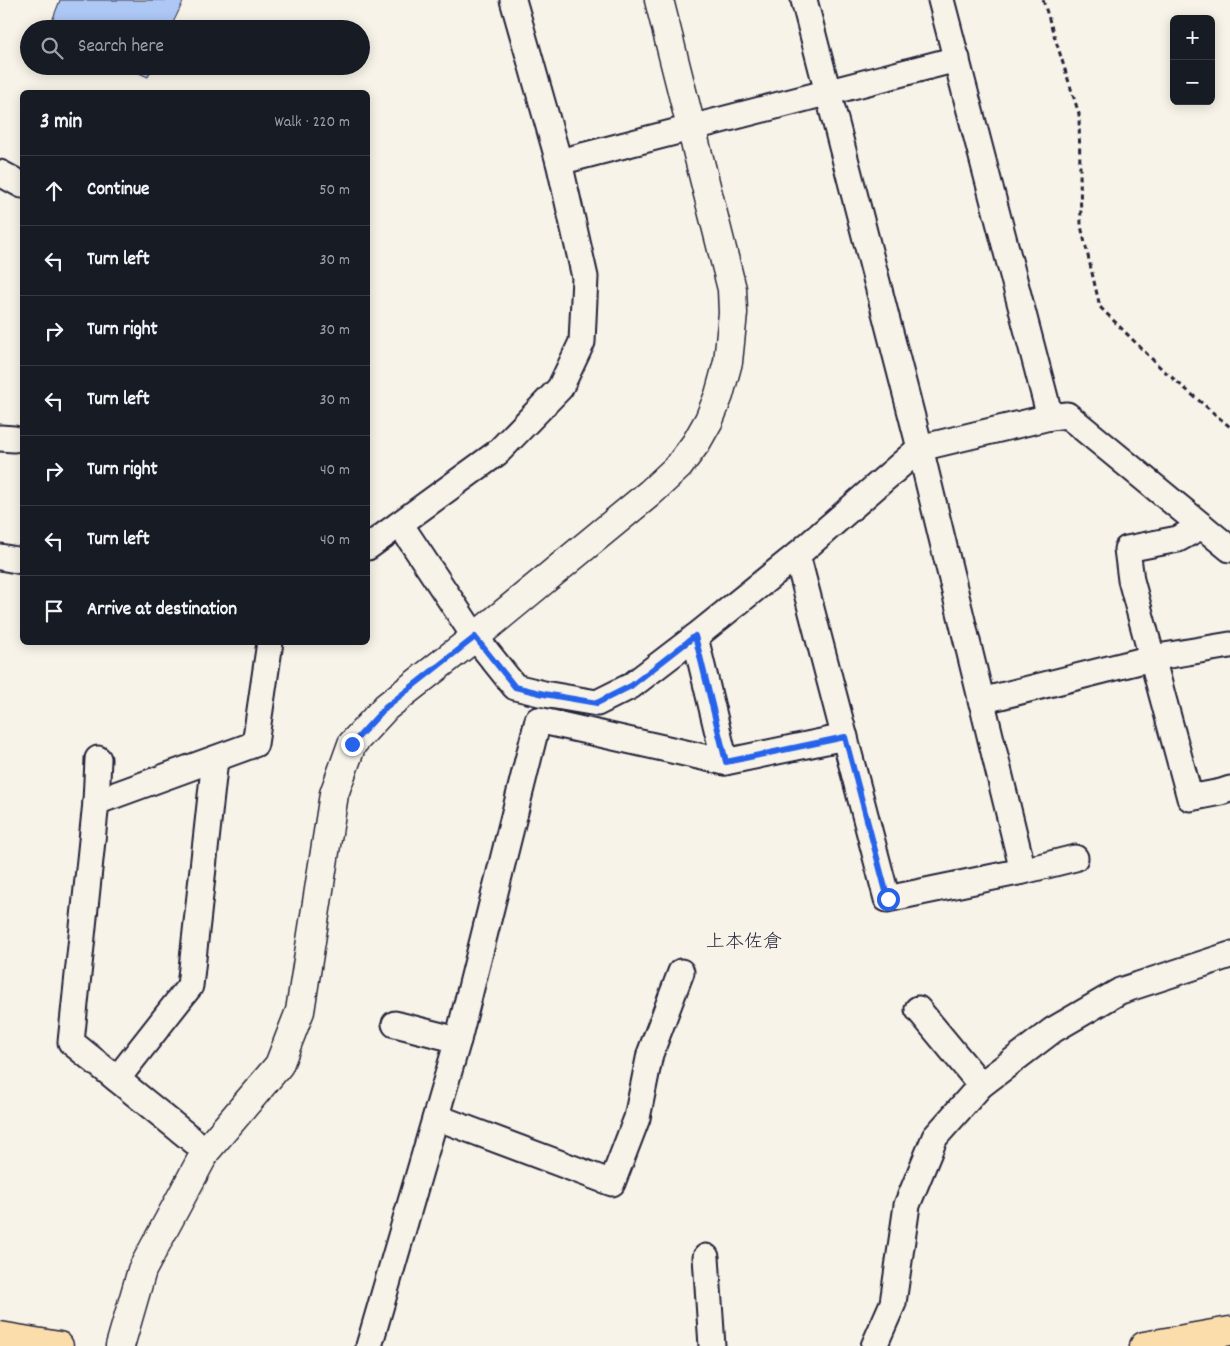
<!DOCTYPE html>
<meta charset="utf-8">
<style>
body{margin:0;font-family:Dekko,"Klee One",sans-serif;background:#242831;color:#f1f3f6}
.controls{position:absolute;right:15px;top:15px;display:grid;overflow:hidden;border-radius:8px;box-shadow:0 2px 12px #0003}
.controls button{width:45px;height:45px;display:grid;place-items:center;padding:0;border:0;border-bottom:1px solid #363941;background:#171b24;color:#f1f3f6;font:25px sans-serif}
.stop{position:absolute;width:15px;height:15px;margin:-11px;border:4px solid #2563eb;border-radius:50%;background:#fff}
.stop.end{background:#2563eb;border-color:#fff;box-shadow:0 1px 5px #0008}
.list{margin:0;padding:0;list-style:none}
h2{display:flex;justify-content:space-between;align-items:center;height:65px;margin:0;padding:0 20px;font-size:21px}
h2 small{font-size:16px;font-weight:400;color:#9ea1a6}
.list li{display:grid;grid-template-columns:32px 1fr auto;gap:15px;align-items:center;box-sizing:border-box;height:70px;padding:0 20px;border-top:1px solid #363941}
.list b{display:block;font-size:19px;white-space:nowrap}
.list em{font-size:16px;font-style:normal;color:#9ea1a6}
.icon{flex:none;width:28px;height:28px;fill:none;stroke:currentColor;stroke-width:2;stroke-linecap:round;stroke-linejoin:round}
.map{position:relative;flex:none;width:1230px;height:1346px;overflow:hidden}
.search{position:absolute;background:#171b24;box-shadow:0 2px 12px #0003;left:20px;top:20px;width:350px;height:55px;display:flex;align-items:center;gap:12px;box-sizing:border-box;padding:0 18px;border-radius:28px;color:#9ea1a6;font-size:19px}
.panel{position:absolute;background:#171b24;box-shadow:0 2px 12px #0003;left:20px;top:90px;width:350px;height:555px;border-radius:8px}
.map>svg:first-child{display:block}
</style>
<div class="map">
<svg width="1230" height="1346" viewBox="0 0 1230 1346">
<rect width="100%" height="100%" fill="#f7f3e8"/>
<filter id="ink" filterUnits="userSpaceOnUse"><feTurbulence type="fractalNoise" baseFrequency=".02" numOctaves="2"/><feDisplacementMap in="SourceGraphic" scale="10" xChannelSelector="R" yChannelSelector="G"/><feConvolveMatrix kernelMatrix="1 2 1 2 8 2 1 2 1" color-interpolation-filters="sRGB"/></filter>
<g filter="url(#ink)">
<g fill="#aec8f5" stroke="#22223b">
<path d="M60 0H184L170 29H49Z"/>
<path d="M123 66H153L148 77Z"/>
</g>
<g fill="none" stroke-linecap="round" stroke-linejoin="round">
<defs>
<g id="minor">
<path d="M804 0 920 448 1023 871"/>
<path d="M941 0 1050 417 1067 415 1202 526"/>
<path d="M559 162 957 59"/>
<path d="M0 173 22 185"/>
<path d="M0 438 14 439"/>
<path d="M400 524 475 637 515 687 544 694 597 703 631 686 695 637 797 555 920 448 1050 417"/>
<path d="M368 547 497 453 560 388 582 342 585 277 559 162 513 0"/>
<path d="M1230 549 1202 526 1178 539 1127 549 1131 580 1190 798 1221 792 1230 789"/>
<path d="M797 555 887 899 1023 871 1075 858"/>
<path d="M0 557 22 561"/>
<path d="M695 637 725 762"/>
<path d="M981 701 1152 658 1230 645"/>
<path d="M98 759 96 802 71 1042 206 1151"/>
<path d="M96 802 255 744 270 642"/>
<path d="M918 1009 981 1085"/>
<path d="M395 1024 458 1040"/>
<path d="M117 1079 190 986 215 759"/>
<path d="M436 1117 612 1183 637 1118 650 1054 681 972"/>
<path d="M706 1257 712 1346"/>
<path d="M369 1346 458 1040 538 720 725 762 845 737"/>
<path d="M874 1346 893 1303 907 1205 935 1137 981 1085 1053 1030 1120 991 1230 955"/>
</g>
<path id="tertiary" d="M120 1346 142 1270 206 1151 279 1065 300 1011 334 794 352 744 386 707 475 637 650 493 679 466 696 443 709 420 719 395 728 362 733 313 732 289 659 0"/>
<g id="trunk">
<path d="M0 1336 59 1346"/>
<path d="M1144 1346 1230 1331"/>
</g>
</defs>
<use href="#minor" stroke="#22223b" stroke-width="29"/>
<use href="#tertiary" stroke="#22223b" stroke-width="31"/>
<use href="#trunk" stroke="#22223b" stroke-width="31"/>
<path stroke="#22223b" stroke-width="3" stroke-dasharray="5 4" stroke-linecap="butt" d="M1043 0 1079 114 1081 226 1100 307 1162 369 1230 427"/>
<use href="#minor" stroke="#f7f3e8" stroke-width="25"/>
<use href="#tertiary" stroke="#f7f3e8" stroke-width="28"/>
<use href="#trunk" stroke="#fbddab" stroke-width="28"/>
</g>
</g>
<g fill="none" stroke-linecap="round" stroke-linejoin="round" filter="url(#ink)">
<path stroke="#2563eb" stroke-width="6" d="M352 744 386 707 475 637 515 687 544 694 597 703 631 686 695 636 726 762 845 737 888 899"/>
</g>
<g text-anchor="middle" dominant-baseline="central" stroke-width="4" stroke-linejoin="round" paint-order="stroke">
<g font-size="19" fill="#22223b" stroke="#f7f3e8">
<text x="744" y="943">上本佐倉</text>
</g>
</g>
</svg>
<div class="controls">
<button>+</button>
<button>−</button>
</div>
<div class="stop" style="left:888px;top:899px"></div>
<div class="stop end" style="left:352px;top:744px"></div>
<div class="search"><svg class="icon" aria-label="search" viewBox="0 0 24 24"><circle cx="10" cy="10" r="6"/><path d="M15 15l6 6"/></svg>Search here</div>
<section class="panel">
<h2>3 min<small>Walk · 220 m</small></h2>
<ul class="list">
<li><svg class="icon" aria-label="ahead" viewBox="0 0 24 24"><path d="M12 20V5M6 11l6-6 6 6"/></svg><div><b>Continue</b></div><em>50 m</em></li>
<li><svg class="icon" aria-label="left" viewBox="0 0 24 24"><path d="M17 20v-9H6M10 6l-5 5 5 5"/></svg><div><b>Turn left</b></div><em>30 m</em></li>
<li><svg class="icon" aria-label="right" viewBox="0 0 24 24"><path d="M7 20v-9h11M14 6l5 5-5 5"/></svg><div><b>Turn right</b></div><em>30 m</em></li>
<li><svg class="icon" aria-label="left" viewBox="0 0 24 24"><path d="M17 20v-9H6M10 6l-5 5 5 5"/></svg><div><b>Turn left</b></div><em>30 m</em></li>
<li><svg class="icon" aria-label="right" viewBox="0 0 24 24"><path d="M7 20v-9h11M14 6l5 5-5 5"/></svg><div><b>Turn right</b></div><em>40 m</em></li>
<li><svg class="icon" aria-label="left" viewBox="0 0 24 24"><path d="M17 20v-9H6M10 6l-5 5 5 5"/></svg><div><b>Turn left</b></div><em>40 m</em></li>
<li><svg class="icon" aria-label="arrive" viewBox="0 0 24 24"><path d="M6 21V4h12l-3 4 3 4H6"/></svg><div><b>Arrive at destination</b></div></li>
</ul>
</section>
</div>
